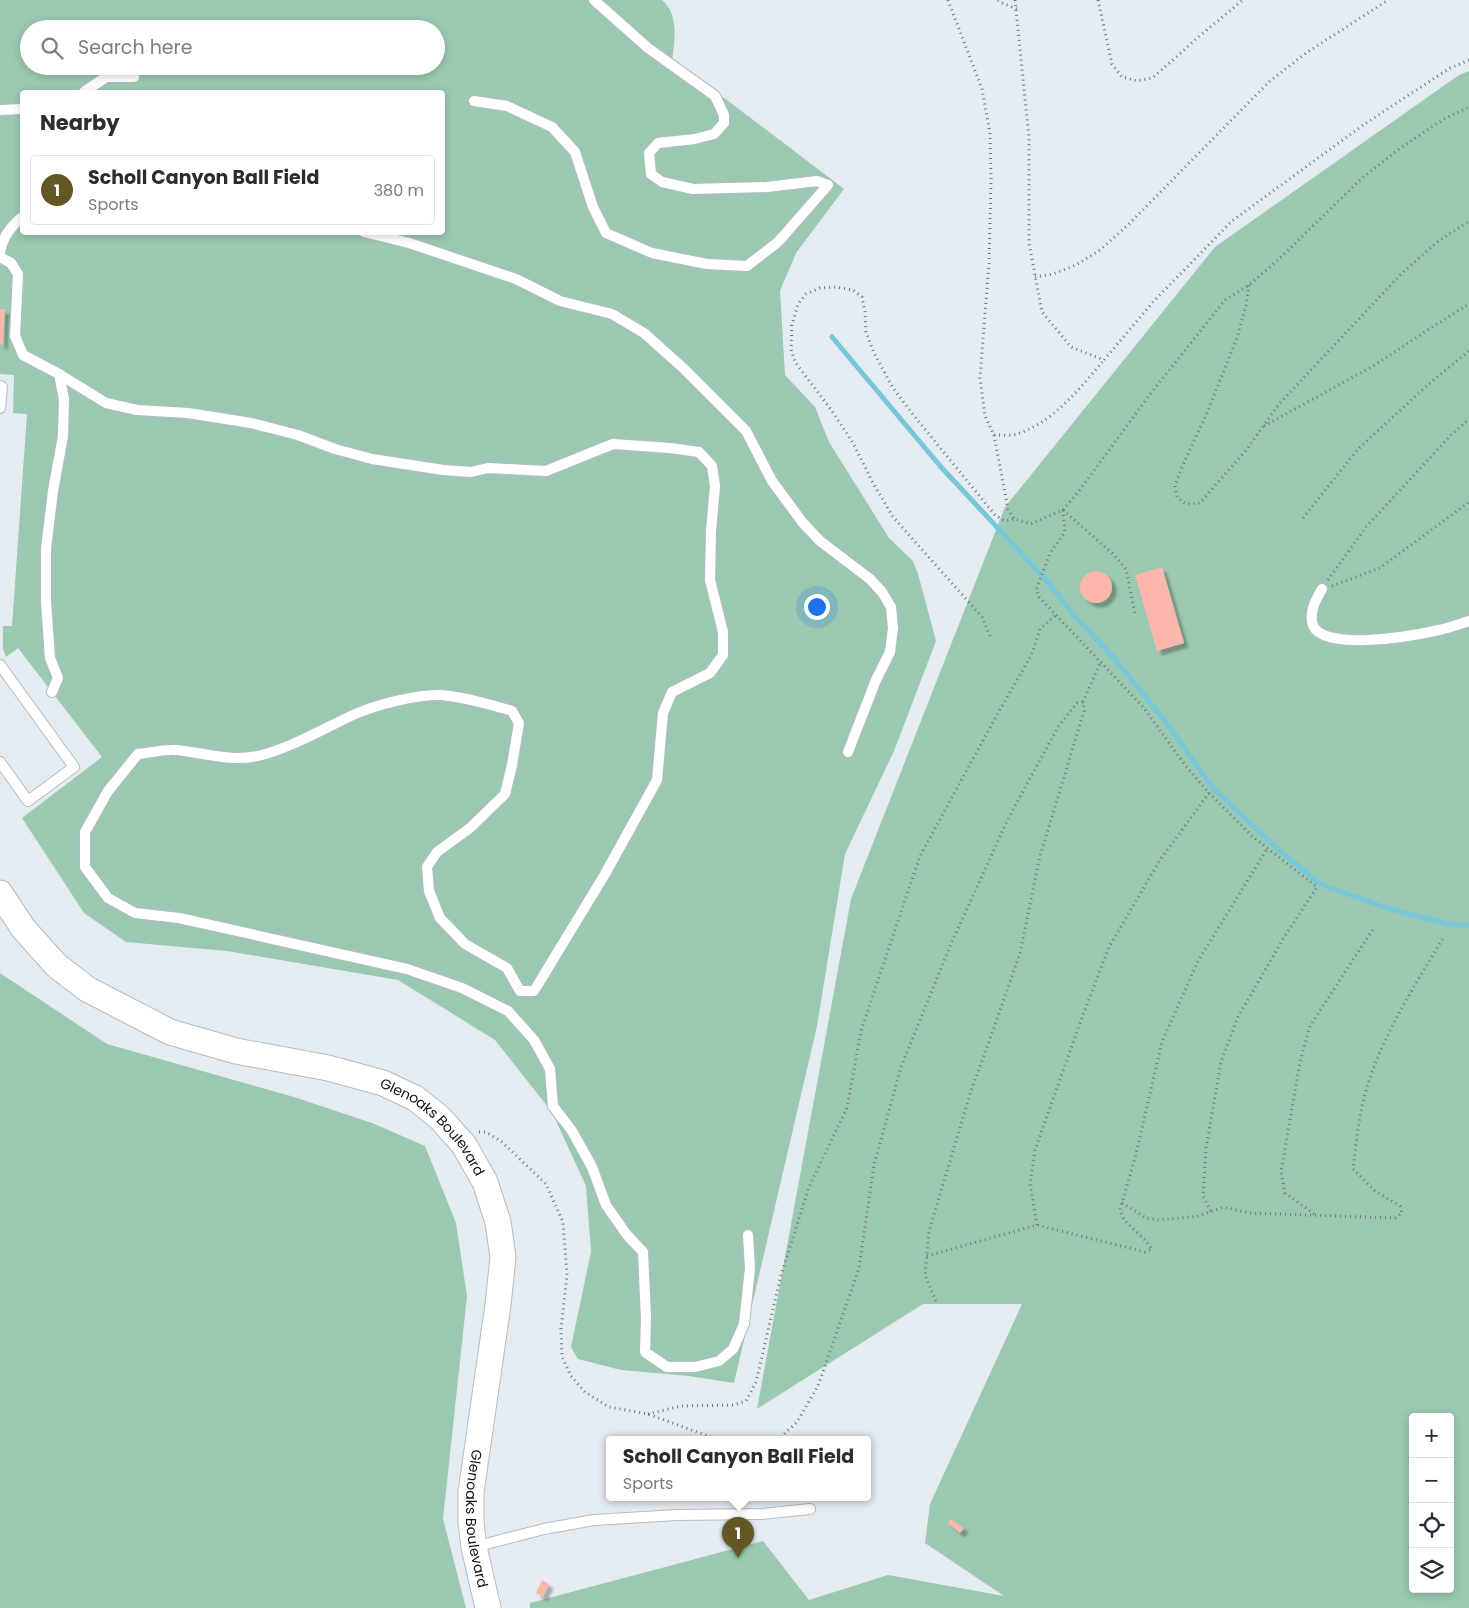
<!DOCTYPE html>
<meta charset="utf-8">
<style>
body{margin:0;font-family:Poppins,sans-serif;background:#f7f7f7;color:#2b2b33}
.controls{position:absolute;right:15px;bottom:15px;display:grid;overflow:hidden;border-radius:5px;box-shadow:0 2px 8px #0003}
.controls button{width:45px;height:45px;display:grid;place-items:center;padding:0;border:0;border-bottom:1px solid #e1e1e2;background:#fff;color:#2b2b33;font:25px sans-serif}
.you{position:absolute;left:816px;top:606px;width:18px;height:18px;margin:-12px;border:4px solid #fff;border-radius:50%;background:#1a73e8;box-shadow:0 0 0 8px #1a73e833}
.badge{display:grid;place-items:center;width:32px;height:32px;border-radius:50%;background:#635824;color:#fff;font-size:16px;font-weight:700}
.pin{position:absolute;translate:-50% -41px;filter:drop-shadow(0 1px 2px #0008)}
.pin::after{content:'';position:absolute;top:26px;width:18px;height:15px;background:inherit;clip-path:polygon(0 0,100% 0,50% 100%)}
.popup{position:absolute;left:606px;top:1436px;width:265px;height:65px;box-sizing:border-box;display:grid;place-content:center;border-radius:5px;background:#fff;filter:drop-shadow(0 1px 4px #0005);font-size:16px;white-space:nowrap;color:#7c7c81}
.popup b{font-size:19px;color:#2b2b33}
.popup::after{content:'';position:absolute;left:50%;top:100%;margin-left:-10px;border:10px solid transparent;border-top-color:#fff}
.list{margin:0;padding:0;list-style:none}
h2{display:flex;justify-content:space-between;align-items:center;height:65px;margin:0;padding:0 20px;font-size:21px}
h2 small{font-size:16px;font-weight:400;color:#7c7c81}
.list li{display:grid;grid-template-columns:32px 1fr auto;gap:15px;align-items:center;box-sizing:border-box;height:70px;margin:0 10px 10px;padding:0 10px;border:1px solid #e1e1e2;border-radius:5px}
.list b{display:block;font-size:19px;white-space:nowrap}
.list p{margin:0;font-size:16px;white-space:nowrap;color:#7c7c81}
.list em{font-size:16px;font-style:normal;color:#7c7c81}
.icon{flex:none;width:28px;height:28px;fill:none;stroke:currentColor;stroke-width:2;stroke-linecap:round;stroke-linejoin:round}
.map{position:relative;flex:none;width:1469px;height:1608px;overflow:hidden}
.search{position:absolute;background:#fff;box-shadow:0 2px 8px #0003;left:20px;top:20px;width:425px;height:55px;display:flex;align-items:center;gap:12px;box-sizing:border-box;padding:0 18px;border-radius:28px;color:#7c7c81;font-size:19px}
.panel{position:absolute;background:#fff;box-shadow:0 2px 8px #0003;left:20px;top:90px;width:425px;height:145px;border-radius:5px}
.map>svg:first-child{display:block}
</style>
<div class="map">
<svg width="1469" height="1608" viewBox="0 0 1469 1608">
<defs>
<filter id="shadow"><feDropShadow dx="4.5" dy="4.5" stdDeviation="1" flood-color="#0004"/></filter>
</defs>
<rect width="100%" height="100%" fill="#e4ebf1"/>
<g fill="#9bc8b0" fill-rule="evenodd">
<path d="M0 0H662C680 15 674 42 672 63L727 100 844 189 796 253 780 291 785 375 815 407 829 442 889 538 913 561 918 574 936 641 894 751 845 854 817 1026 734 1383 689 1376 621 1370 578 1359 571 1347 591 1252 586 1186 552 1112 495 1040 398 980 227 951 126 942 84 913 22 818 102 757 18 648 6 657 3 649V626H12L27 414 13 413 14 375 0 374ZM29 29H436V66H29ZM22 92H442V232H22Z"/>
<path d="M1469 71V1608H530V1603L763 1541 809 1600 888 1575 1004 1596 925 1543 930 1504 1022 1304H923L757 1409 851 899 1005 507 1215 247 1459 75ZM1413 1417H1450V1589H1413Z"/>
<path d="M0 973 107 1044 294 1097 372 1123 425 1146 456 1223 467 1296 443 1519 466 1608H0Z"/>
</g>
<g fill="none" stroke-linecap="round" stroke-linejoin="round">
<path stroke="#78c7d8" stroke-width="5" d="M832 337 941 467 1047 581 1074 615 1113 657 1165 721 1212 787 1272 844 1320 884 1387 908 1448 924 1469 925"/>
</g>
<g fill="#fcb7ad" filter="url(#shadow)">
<path d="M0 309H5L3 345 0 344Z"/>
<path d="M1162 567 1184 643 1157 651 1135 575Z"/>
<circle cx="1096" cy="587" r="16"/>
<path d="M951 1519 964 1528 960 1533 948 1523Z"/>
<path d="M542 1580 549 1584 543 1597 536 1593Z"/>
</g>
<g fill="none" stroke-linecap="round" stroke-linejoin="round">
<defs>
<g id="service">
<path d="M84 92 106 77H134"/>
<path d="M474 101 507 106 552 127 575 152 593 207 606 233 652 253 707 264 747 266 778 242 828 185 817 181 767 187 693 189 662 182 651 174 649 153 658 143 695 139 714 134 724 123V115L715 96 648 48 594 0"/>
<path d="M0 110 22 109"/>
<path d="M364 232 409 243 516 279 560 301 612 314 644 333 682 367 746 431 772 481 803 523 820 541 870 579 882 592 891 607 893 628 890 652 876 680 848 752"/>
<path d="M0 252C3 236 10 228 22 217"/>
<path d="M0 257 11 263 18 274 15 336 23 355 59 374 106 403 137 410 188 413 251 423 298 435 335 449 372 459 443 470 471 472 488 468 546 471 613 444 670 448 699 452 712 466 715 486 711 531 710 580 723 632V655L710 673 672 692 663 713 657 780 605 874 534 991H520L507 968 465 944 440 918 429 891 427 867 437 852 470 828 505 794 512 765 519 723 512 711C489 704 465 697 441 695 417 694 375 705 353 715 323 729 294 746 262 755 232 763 206 753 176 750 164 749 150 753 138 754L108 791 85 832V867L108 898 135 913 179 918 407 969 462 988 508 1011 534 1040 550 1069 553 1106 572 1131 592 1167 606 1205 627 1235 643 1252 646 1318 645 1352 667 1367H695L719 1361 733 1349 744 1324 750 1268 748 1235"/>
<path d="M0 386 2 387 0 408"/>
<path d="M1322 589C1316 600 1310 609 1312 622 1317 654 1417 635 1439 630 1449 628 1459 624 1469 621"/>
<path d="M0 665 74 767 28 801 0 762"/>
<path d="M52 692 58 678 50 658 46 602V549L53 491 63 436 64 399 59 374"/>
<path d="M474 1547 544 1529 594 1520 677 1515 762 1514 810 1509"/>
</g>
<g id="tertiary">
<path id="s1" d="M0 893 23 928 56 965 87 989 170 1032 236 1051 328 1068 383 1083 415 1098 440 1118 464 1145 485 1182 498 1222 503 1257 498 1305 471 1492V1523L474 1547 488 1608"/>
</g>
</defs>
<use href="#service" stroke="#b5bcc2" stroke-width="12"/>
<use href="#tertiary" stroke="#b5bcc2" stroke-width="27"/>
<g stroke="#707579" stroke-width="3" stroke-dasharray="1 4" stroke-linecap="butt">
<path d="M948 0 982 89 990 133 991 181 989 263 980 378 985 416 994 435C1001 435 1011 436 1017 434 1054 422 1080 388 1104 360"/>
<path d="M998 0 1002 3 1017 9"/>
<path d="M1015 0 1029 138V243L1042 312 1071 347 1104 360 1153 302 1232 221 1366 123 1450 68 1469 60"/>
<path d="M1098 0 1112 64 1122 77 1137 81 1152 78 1172 61 1197 38 1243 0"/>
<path d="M1035 277 1053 274 1076 265 1100 250 1128 225 1270 81 1306 53 1388 0"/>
<path d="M1249 285 1246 305 1237 338 1207 413 1181 469 1175 486 1177 497 1186 504 1200 503 1247 449 1279 404 1402 273 1436 243 1469 221"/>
<path d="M1264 426 1375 365 1426 331 1469 304"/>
<path d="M994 435 1008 509 1014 519 1031 524 1063 510 1079 491 1151 393 1225 300 1249 285 1278 260 1361 179 1399 149 1444 119 1469 107"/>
<path d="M1063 510 1065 532 1050 553 1036 590 1039 597 1144 708 1185 765 1209 793 1252 836 1317 887 1283 939 1238 1017 1221 1062 1206 1148 1203 1196 1211 1212"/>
<path d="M1063 510 1113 554 1126 569 1135 614"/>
<path d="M1303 518 1358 449 1431 382 1469 351"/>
<path d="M1328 580 1366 527 1451 435 1469 419"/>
<path d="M1332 586 1380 568 1469 502"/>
<path d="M990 636 982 617 893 517 873 483 853 443 832 411 795 362 791 349 792 325 798 304 806 294 820 288 836 287 853 290 862 297 865 312 866 332 874 353 893 388 915 417 995 515 1005 521 1014 519"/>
<path d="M1083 702 1101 661"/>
<path d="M479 1132H486L502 1142 546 1184 563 1222 567 1275 561 1329 562 1357 571 1376 585 1392 609 1407 648 1414 716 1439"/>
<path d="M1122 1203 1146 1218 1160 1220 1198 1216 1224 1207 1249 1213 1395 1218 1402 1213 1400 1206 1375 1191 1353 1169C1356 1146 1358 1120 1364 1098 1379 1040 1413 989 1443 938"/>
<path d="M1314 1214 1285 1193 1281 1172 1300 1062 1310 1026 1373 929"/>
<path d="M1037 1225 1030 1184 1035 1150 1080 1023 1109 947 1160 860 1209 793"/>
<path d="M927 1256 1037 1225 1145 1252 1152 1249 1145 1240 1124 1220 1120 1210 1135 1158 1162 1042 1198 961 1267 849"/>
<path d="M648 1414 681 1406 734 1405 746 1401 756 1382 781 1275 809 1187 847 1108 861 1031 920 856 998 713 1032 654 1040 629 1056 615"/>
<path d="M771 1439 780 1438 797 1422 818 1386 859 1268 874 1165 901 1067 950 946 1009 817 1058 727 1077 703 1083 702 1084 711 1040 856 1020 953 995 1025 971 1091 929 1231 925 1275 937 1304"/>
</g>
<use href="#service" stroke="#fff" stroke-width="10"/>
<use href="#tertiary" stroke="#fff" stroke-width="25"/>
</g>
<g text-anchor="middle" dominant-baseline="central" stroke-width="4" stroke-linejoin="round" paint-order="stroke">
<g font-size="14" fill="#111315" stroke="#fff">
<text stroke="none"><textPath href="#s1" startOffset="511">Glenoaks Boulevard</textPath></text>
<text stroke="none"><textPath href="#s1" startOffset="931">Glenoaks Boulevard</textPath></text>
</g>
</g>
</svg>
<div class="controls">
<button>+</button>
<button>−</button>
<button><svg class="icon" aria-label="locate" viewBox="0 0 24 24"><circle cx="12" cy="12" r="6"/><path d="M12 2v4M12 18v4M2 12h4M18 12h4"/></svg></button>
<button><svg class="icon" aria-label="layers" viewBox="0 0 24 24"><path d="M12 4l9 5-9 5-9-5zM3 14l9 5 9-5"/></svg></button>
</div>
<div class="you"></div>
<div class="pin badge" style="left:738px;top:1558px">1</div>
<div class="popup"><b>Scholl Canyon Ball Field</b>Sports</div>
<div class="search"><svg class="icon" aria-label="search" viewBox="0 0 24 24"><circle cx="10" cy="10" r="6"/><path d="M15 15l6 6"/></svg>Search here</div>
<section class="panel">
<h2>Nearby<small></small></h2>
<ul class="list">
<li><span class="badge">1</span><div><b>Scholl Canyon Ball Field</b><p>Sports</p></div><em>380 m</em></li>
</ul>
</section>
</div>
